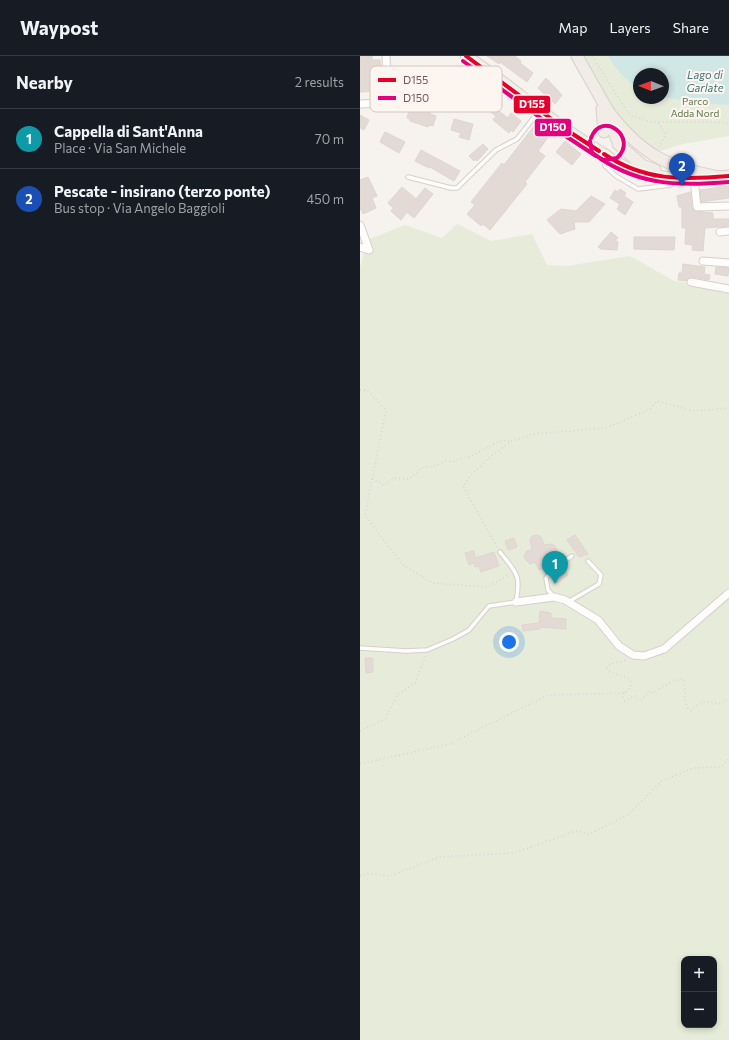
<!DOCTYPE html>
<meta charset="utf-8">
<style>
body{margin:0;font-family:Commissioner,sans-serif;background:#242831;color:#f1f3f6}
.controls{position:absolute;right:12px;bottom:12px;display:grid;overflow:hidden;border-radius:8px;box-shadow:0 2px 6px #0003}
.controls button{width:36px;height:36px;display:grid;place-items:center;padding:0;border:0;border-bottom:1px solid #363941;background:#171b24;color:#f1f3f6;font:20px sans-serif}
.compass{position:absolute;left:273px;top:12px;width:36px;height:36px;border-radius:50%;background:#171b24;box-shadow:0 2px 6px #0003;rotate:271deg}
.you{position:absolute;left:149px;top:586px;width:14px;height:14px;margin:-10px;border:3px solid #fff;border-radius:50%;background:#1a73e8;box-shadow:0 0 0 6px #1a73e833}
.badge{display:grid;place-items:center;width:26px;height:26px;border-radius:50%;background:#b45309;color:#fff;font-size:13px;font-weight:700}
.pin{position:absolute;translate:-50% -33px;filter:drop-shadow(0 1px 2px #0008)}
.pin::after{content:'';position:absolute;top:21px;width:14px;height:12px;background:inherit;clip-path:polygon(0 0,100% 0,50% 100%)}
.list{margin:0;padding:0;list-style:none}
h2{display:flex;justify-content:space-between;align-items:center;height:52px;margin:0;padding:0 16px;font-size:17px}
h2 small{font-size:13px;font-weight:400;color:#9ea1a6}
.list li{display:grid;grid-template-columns:26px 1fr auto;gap:12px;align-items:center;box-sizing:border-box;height:60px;padding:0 16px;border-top:1px solid #363941}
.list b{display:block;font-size:15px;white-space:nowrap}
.list p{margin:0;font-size:13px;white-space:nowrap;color:#9ea1a6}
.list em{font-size:13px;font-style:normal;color:#9ea1a6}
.map{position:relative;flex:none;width:369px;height:984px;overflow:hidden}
header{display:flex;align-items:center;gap:24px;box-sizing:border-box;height:56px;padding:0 20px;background:#171b24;border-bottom:1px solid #363941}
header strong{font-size:19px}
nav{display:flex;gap:22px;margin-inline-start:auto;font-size:14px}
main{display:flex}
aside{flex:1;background:#171b24}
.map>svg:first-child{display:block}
</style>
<header>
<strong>Waypost</strong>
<nav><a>Map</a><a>Layers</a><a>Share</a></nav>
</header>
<main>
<aside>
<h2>Nearby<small>2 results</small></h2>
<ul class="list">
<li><span class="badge" style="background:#0f9aa8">1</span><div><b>Cappella di Sant'Anna</b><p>Place · Via San Michele</p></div><em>70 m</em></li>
<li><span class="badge" style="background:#1a4fb4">2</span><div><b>Pescate - insirano (terzo ponte)</b><p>Bus stop · Via Angelo Baggioli</p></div><em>450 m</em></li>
</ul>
</aside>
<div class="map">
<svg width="369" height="984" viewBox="0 0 369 984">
<rect width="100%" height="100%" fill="#f6f2ee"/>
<g fill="#e7ecda" fill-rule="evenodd">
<path d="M218 0H369V80L323 88 297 96 276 84 247 47ZM279 18H303V42H279Z"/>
<path d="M97 168 131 185 172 178 187 209 207 210 270 200 314 225 369 233V984H0V212L7 184 45 169 82 182ZM324 903H354V969H324Z"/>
</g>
<path fill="#d0e7e6" d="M248 0H369V49L336 47 303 41V18H279V32C265 25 256 13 248 0Z"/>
<g fill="#e3dad5" stroke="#dfd5d0">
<path d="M0 0H12V4H20L22 22 20 35 0 36Z"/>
<path d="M127 0H155L161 5 160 7 173 17 167 26 140 6 139 8Z"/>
<path d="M186 22 202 39 195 48 178 32Z"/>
<path d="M124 36 133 43 130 48 148 62 151 57 161 65 153 76 151 74 149 77 133 64 136 60 116 45Z"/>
<path d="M50 52 71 57 70 58 76 60 73 70 69 69 68 71 50 65V63L47 62Z"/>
<path d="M0 59 9 64 4 74 0 72Z"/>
<path d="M94 63 113 68 109 84 99 81 101 77 91 74Z"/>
<path d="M178 65 192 76 178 95 185 100 165 126 167 128 130 174 123 168 121 170 107 158 115 149 111 146 142 107 144 109Z"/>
<path d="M25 76 45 86 39 97 20 86Z"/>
<path d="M205 85 221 98 212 109 196 96Z"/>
<path d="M123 88 128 93 117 105 115 103 114 105 109 100Z"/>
<path d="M61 94 100 115 94 125 70 111 69 112 55 105Z"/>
<path d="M8 121 17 140 12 142 16 152 3 158 0 152V124Z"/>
<path d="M369 130V142L341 146 340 134Z"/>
<path d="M42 131 56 143 65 132 73 138 54 162 47 156 41 164 31 155 33 152 28 147Z"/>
<path d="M260 133 266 137 264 140 273 146 265 159 257 153 260 148 250 142 255 134 258 136Z"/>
<path d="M330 136 332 152 334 155 353 157V163H369V170L345 172 343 195 332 194 333 189 325 188 326 172H322V151H319L317 140Z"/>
<path d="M231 140 245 148 229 166H214L215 173 200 178 187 164 201 153 216 155Z"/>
<path d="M251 176 258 182 255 184 258 186 257 194 241 193 238 191Z"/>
<path d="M274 181H315L314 194 274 193Z"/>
<path d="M323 208 345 211 344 218 350 219 349 224 332 221 326 225 318 224 319 217H322Z"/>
<path d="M356 211 369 212 368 220 355 218Z"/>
<path d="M177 479 181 481 184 489 191 488 195 490 197 494 195 500 190 501 191 511 179 514 175 506 170 508 166 504 164 500 167 495 172 493 170 484 172 480Z"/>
<path d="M215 479 228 498 219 501 207 484Z"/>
<path d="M154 482 157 491 148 494 145 485Z"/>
<path d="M114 495 115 502 134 496 139 510 121 516 119 510 115 511 114 507 109 509 105 497Z"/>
<path d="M204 513 208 519 197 527 193 521Z"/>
<path d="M180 555 191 557V562L206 563V573L180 571V573L163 575 162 569 179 567Z"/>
<path d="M5 602H13V616L6 617Z"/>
</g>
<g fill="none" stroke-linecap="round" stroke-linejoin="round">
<defs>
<g id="service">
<path d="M243 100 245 110 256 120 278 133 311 129 313 123"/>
<path d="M48 121 91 132H97L136 94 157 83 179 55"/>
<path d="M194 541 188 534 186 522 195 511 212 500"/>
<path d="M208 546 239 528 241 519 228 505"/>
<path d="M0 592 46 595 67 594 93 583 109 574 129 550 156 546C161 518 157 518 140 496"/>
</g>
<g id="minor">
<path d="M0 48 23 47 27 22 26 0"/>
<path d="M334 123 337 151 369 150"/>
<path d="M0 169 9 194 0 191"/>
<path d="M360 176 369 175"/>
<path d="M343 205 369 207"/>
<path d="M331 226 369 233"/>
<path d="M156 546 194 541 205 544 238 564 259 590 273 599 284 600 304 593 369 537"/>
</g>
<g id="primary">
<path d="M106 0C151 30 192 67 239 95"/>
<path d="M217 0 248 55 256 82"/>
<path d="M242 53 244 76"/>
<path d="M248 55C281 98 306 111 359 121"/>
<path d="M258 88 282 109 295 114"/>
<path d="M244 98C279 126 327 124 369 120"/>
</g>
</defs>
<use href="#service" stroke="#d6cfcc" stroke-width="5.5"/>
<use href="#minor" stroke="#d6cfcc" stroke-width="9"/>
<use href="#primary" stroke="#d8cfcb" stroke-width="13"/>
<g stroke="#d9d1d0" stroke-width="1.5" stroke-dasharray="1 3" stroke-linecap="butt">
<path d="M232 0 265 52 270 59 290 66H348L369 67"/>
<path d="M298 67 306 78 299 91"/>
<path d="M0 334H7L26 354 5 459 43 509 73 527 128 531 150 518"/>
<path d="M12 423 20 426 23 430 35 422 50 423 61 412 75 410 85 405 91 406 112 400 139 385H151"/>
<path d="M137 491 103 430 110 420 130 401 152 385 173 378 246 372 290 353 297 345 334 355 369 352"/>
<path d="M264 637 263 643 265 645 275 640 280 645 290 635 294 637C300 631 314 624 323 623 329 634 320 643 330 655 342 644 345 645 361 648L369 642"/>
<path d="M0 675 25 663 37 639 55 627 66 599"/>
<path d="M0 708 90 688 188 639 265 637 271 630 270 624C264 618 253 620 247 612L250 608 268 604"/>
<path d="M0 820 9 817 30 820 79 801 154 797 216 775 230 778 269 758 302 725 333 712 361 711 369 703"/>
</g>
<use href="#service" stroke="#fefdfc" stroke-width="3.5"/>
<use href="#minor" stroke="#fefdfc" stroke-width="7"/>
<use href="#primary" stroke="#f2ece7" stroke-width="11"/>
<defs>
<g id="bus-1">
<path d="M106 0 205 73 239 95"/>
<path d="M244 98C284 125 323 124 369 120"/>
</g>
<g id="bus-2">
<path d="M103 5 201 77 236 100"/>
<path d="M230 85 232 97 243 104 257 102C279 82 242 53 231 82"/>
<path d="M241 103C282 130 322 130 369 126"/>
</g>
</defs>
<use href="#bus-1" stroke="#fdf6f0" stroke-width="7"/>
<use href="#bus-2" stroke="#fdf6f0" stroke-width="7"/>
<use href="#bus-1" stroke="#e4002b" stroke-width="4"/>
<use href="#bus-2" stroke="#e5007d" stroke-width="4"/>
</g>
<g text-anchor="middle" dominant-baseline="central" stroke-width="4" stroke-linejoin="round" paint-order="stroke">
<g font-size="10" fill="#5e7749" stroke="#fdf6f0">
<text x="335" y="45">Parco<tspan x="335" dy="12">Adda Nord</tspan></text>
</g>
<g font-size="11" font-style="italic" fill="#457676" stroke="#fdf6f0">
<text x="345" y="18">Lago di<tspan x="345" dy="13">Garlate</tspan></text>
</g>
</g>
<rect x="10" y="10" width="132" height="46" rx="6" fill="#fdf6f0" stroke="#d4c6c0" stroke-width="1"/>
<rect x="18" y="22" width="18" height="4" fill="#e4002b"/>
<rect x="18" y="40" width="18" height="4" fill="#e5007d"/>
<g font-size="11" fill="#73574f">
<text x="43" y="28">D155</text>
<text x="43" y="46">D150</text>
</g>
<g stroke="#fdf6f0" stroke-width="1.5">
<rect x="153" y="39" width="38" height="19" rx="4" fill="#e4002b"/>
<rect x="174" y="62" width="38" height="19" rx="4" fill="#e5007d"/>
</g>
<g font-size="11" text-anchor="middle" font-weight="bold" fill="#fff">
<text x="172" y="52">D155</text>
<text x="193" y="75">D150</text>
</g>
</svg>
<div class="controls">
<button>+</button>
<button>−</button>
</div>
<svg class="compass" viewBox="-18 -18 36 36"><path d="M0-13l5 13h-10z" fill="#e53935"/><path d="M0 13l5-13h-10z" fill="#9ea1a6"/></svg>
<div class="you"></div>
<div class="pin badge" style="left:195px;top:528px;background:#0f9aa8">1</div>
<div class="pin badge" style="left:322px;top:130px;background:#1a4fb4">2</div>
</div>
</main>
